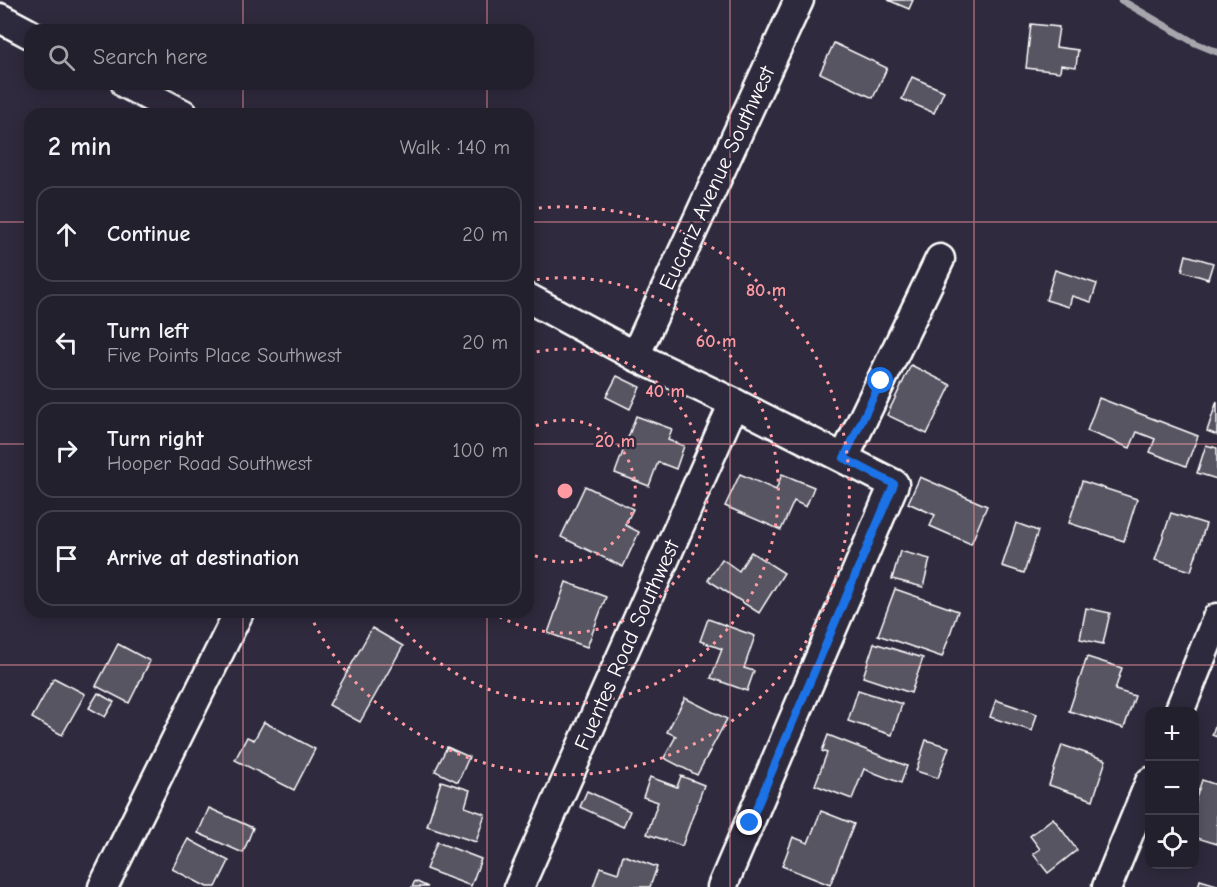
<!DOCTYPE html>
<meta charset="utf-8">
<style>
body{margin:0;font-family:"Comic Neue",sans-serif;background:#2f2d3a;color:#f1f3f6}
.controls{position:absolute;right:18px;bottom:18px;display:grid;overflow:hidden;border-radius:12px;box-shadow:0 3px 15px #0003}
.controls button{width:54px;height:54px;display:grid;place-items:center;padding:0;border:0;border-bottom:2px solid #403e4a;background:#23202e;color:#f1f3f6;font:30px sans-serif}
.stop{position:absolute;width:18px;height:18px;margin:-14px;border:4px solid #1a73e8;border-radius:50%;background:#fff}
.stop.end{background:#1a73e8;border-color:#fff;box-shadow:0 2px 6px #0008}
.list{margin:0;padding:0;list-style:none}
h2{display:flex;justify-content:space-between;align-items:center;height:78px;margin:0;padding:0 24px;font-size:26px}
h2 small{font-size:20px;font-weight:400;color:#a3a3aa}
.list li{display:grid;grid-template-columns:39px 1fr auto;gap:18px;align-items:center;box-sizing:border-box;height:96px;margin:0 12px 12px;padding:0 12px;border:2px solid #403e4a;border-radius:18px}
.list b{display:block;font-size:22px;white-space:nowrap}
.list p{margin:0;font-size:20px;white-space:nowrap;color:#a3a3aa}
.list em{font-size:20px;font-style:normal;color:#a3a3aa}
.icon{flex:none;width:33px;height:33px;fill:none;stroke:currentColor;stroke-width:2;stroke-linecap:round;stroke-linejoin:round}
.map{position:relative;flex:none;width:1217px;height:887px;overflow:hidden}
.search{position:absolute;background:#23202e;box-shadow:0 3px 15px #0003;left:24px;top:24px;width:510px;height:66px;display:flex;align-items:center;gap:15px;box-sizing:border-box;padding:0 21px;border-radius:18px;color:#a3a3aa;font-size:22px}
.panel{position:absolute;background:#23202e;box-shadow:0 3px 15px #0003;left:24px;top:108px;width:510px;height:510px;border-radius:18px}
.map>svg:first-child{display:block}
</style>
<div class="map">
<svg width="1217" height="887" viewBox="0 0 1217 887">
<rect width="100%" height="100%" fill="#2f2a3d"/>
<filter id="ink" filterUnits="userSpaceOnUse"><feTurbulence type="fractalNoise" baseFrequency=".0167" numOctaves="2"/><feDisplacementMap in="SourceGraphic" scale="12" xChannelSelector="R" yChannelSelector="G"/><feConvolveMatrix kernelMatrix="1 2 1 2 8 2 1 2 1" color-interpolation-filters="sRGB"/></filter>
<g filter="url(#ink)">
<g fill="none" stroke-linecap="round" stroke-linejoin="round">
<path stroke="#a7a6ad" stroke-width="7" d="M1121 0 1195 43 1217 52"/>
</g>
<g fill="#595564" stroke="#fff" stroke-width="1.5">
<path d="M888 0H913L909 9Z"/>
<path d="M1031 24 1059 27 1056 47 1078 50 1076 67 1061 65 1060 72 1026 68Z"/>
<path d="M834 43 887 68 873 98 820 73Z"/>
<path d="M912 77 944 91 934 113 902 99Z"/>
<path d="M1186 255 1213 263 1208 279 1182 271Z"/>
<path d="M1055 270 1097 284 1091 302 1072 296 1069 307 1046 300Z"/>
<path d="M911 365 951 385 927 434 887 415Z"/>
<path d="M617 376 640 387 630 409 606 397Z"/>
<path d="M1099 398 1198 436 1186 466 1150 452 1155 439 1137 432 1130 448 1087 431Z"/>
<path d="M1217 401V435L1207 431Z"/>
<path d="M636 416 672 429 668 440 684 446 676 469 658 462 649 486 615 473Z"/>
<path d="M1206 445 1217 448V479L1197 473Z"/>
<path d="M740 474 776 490 782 474 814 487 806 507 794 501 781 530 725 506Z"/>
<path d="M920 477 987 506 971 544 930 526 935 515 908 503Z"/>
<path d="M1082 481 1137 499 1124 541 1069 523Z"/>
<path d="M585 486 633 509 625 525 639 532 623 567 561 537Z"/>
<path d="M1171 513 1206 524 1191 571 1155 560Z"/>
<path d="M1016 523 1038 531 1024 573 1002 566Z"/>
<path d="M900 551 930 559 923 587 892 579Z"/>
<path d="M751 552 784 573 759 613 708 580 722 559 739 571Z"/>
<path d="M566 582 606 597 587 647 548 633Z"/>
<path d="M895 589 958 611 942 657 878 635Z"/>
<path d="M1086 608 1110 613 1103 644 1080 639Z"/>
<path d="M708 619 755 636 744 668 754 671 747 691 711 678 722 649 700 641Z"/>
<path d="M372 628 403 646 360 722 329 705Z"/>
<path d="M874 643 923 658 911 693 863 677Z"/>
<path d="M118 644 150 661 129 703 96 686Z"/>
<path d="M1087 657 1122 668 1115 690 1135 696 1124 728 1069 711Z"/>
<path d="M54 678 85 694 62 735 32 718Z"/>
<path d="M858 690 902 704 892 735 848 721Z"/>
<path d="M98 693 114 702 105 717 89 708Z"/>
<path d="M685 698 727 719 697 775 664 758 676 736 667 732Z"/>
<path d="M996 700 1037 714 1032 731 990 717Z"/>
<path d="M1217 720V737L1212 735Z"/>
<path d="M264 722 315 749 294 790 235 760 247 737 254 740Z"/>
<path d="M828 735 907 766 901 783 864 769 852 799 815 785 827 753 822 751Z"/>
<path d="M926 740 949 747 938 778 916 771Z"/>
<path d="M1062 745 1106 760 1093 800 1049 785Z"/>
<path d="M447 747 469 757 458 782 435 771Z"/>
<path d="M681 776 704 785 682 846 647 834 658 802 643 797 650 777 677 787Z"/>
<path d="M1202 780 1217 785V844L1194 837V804Z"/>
<path d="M441 781 470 790 465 807 485 814 476 842 427 826Z"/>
<path d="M587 791 630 811 623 827 580 807Z"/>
<path d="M209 808 253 828 243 853 198 833Z"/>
<path d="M821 811 854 824 830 885 782 866 793 837 808 843Z"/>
<path d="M1053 818 1077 850 1048 873 1033 854 1040 849 1030 836Z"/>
<path d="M188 839 229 861 216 887H207L172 869Z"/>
<path d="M437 842 481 859 471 886 426 869Z"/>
<path d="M623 855 657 867 650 887H593L600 867 618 873Z"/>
<path d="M1200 880 1217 885V887H1198Z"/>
<path d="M415 881 428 887H412Z"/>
</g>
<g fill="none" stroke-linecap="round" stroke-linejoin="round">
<defs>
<g id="minor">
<path d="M0 18 30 34"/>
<path d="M126 84 183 114"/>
<path d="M528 298 635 356 734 403 894 484 722 887"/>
<path d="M635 356 799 0"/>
<path d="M844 458 940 259"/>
<path d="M1179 712 1217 618"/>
<path d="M103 887 239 612"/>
<path d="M519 887 734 403"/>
<path d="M1107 887 1150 782"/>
</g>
</defs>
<use href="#minor" stroke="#fff" stroke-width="33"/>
<use href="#minor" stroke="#2f2a3d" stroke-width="28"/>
</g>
</g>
<g fill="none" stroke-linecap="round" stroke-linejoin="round" filter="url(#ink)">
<path stroke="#1a73e8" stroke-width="8" d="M750 823 894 484 844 458 881 381"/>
</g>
<path fill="none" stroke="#ff9aa2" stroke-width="1.5" stroke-opacity="0.55" d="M243 0V30M487 0V30M730 0V887M974 0V887M243 84V114M487 84V114M0 222H30M528 222H1217M0 444H30M528 444H1217M243 612V887M487 612V887M0 665H1217"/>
<g fill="none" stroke="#ff9aa2" stroke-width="3" stroke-dasharray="3 6">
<path d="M528 430A71 71 0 1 1 528 552"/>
<path d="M528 354A142 142 0 1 1 491 612"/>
<path d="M528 281A213 213 0 1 1 391 613"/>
<path d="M530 209A284 284 0 1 1 309 613"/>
</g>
<g text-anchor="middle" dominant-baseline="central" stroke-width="5" stroke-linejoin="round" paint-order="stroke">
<g font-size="22" fill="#fff" stroke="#2f2a3d">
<text transform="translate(717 178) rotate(-65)">Eucariz Avenue Southwest</text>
<text transform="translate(627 645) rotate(-66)">Fuentes Road Southwest</text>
</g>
</g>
<circle cx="565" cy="491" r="9" fill="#ff9aa2" stroke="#2f2a3d" stroke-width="3"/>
<g font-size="18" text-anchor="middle" font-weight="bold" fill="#ff9aa2" stroke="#2f2a3d" stroke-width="5" stroke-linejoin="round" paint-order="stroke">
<text x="766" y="296">80 m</text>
<text x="716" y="347">60 m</text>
<text x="665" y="397">40 m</text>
<text x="615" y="447">20 m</text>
</g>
</svg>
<div class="controls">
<button>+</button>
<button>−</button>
<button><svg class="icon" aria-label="locate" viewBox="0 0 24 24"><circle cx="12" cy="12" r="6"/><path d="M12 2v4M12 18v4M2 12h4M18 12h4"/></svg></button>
</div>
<div class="stop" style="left:881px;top:381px"></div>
<div class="stop end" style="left:750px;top:823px"></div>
<div class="search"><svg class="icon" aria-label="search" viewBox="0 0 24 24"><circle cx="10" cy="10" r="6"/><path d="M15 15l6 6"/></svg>Search here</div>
<section class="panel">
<h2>2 min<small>Walk · 140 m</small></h2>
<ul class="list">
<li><svg class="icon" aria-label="ahead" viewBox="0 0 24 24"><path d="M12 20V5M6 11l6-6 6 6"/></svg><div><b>Continue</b></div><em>20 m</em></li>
<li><svg class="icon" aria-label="left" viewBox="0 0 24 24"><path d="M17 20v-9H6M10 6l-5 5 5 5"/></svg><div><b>Turn left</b><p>Five Points Place Southwest</p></div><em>20 m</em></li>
<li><svg class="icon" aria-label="right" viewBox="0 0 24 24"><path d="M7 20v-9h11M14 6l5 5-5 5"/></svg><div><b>Turn right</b><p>Hooper Road Southwest</p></div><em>100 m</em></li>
<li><svg class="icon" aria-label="arrive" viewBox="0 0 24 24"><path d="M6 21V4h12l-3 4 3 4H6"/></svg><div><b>Arrive at destination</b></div></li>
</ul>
</section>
</div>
